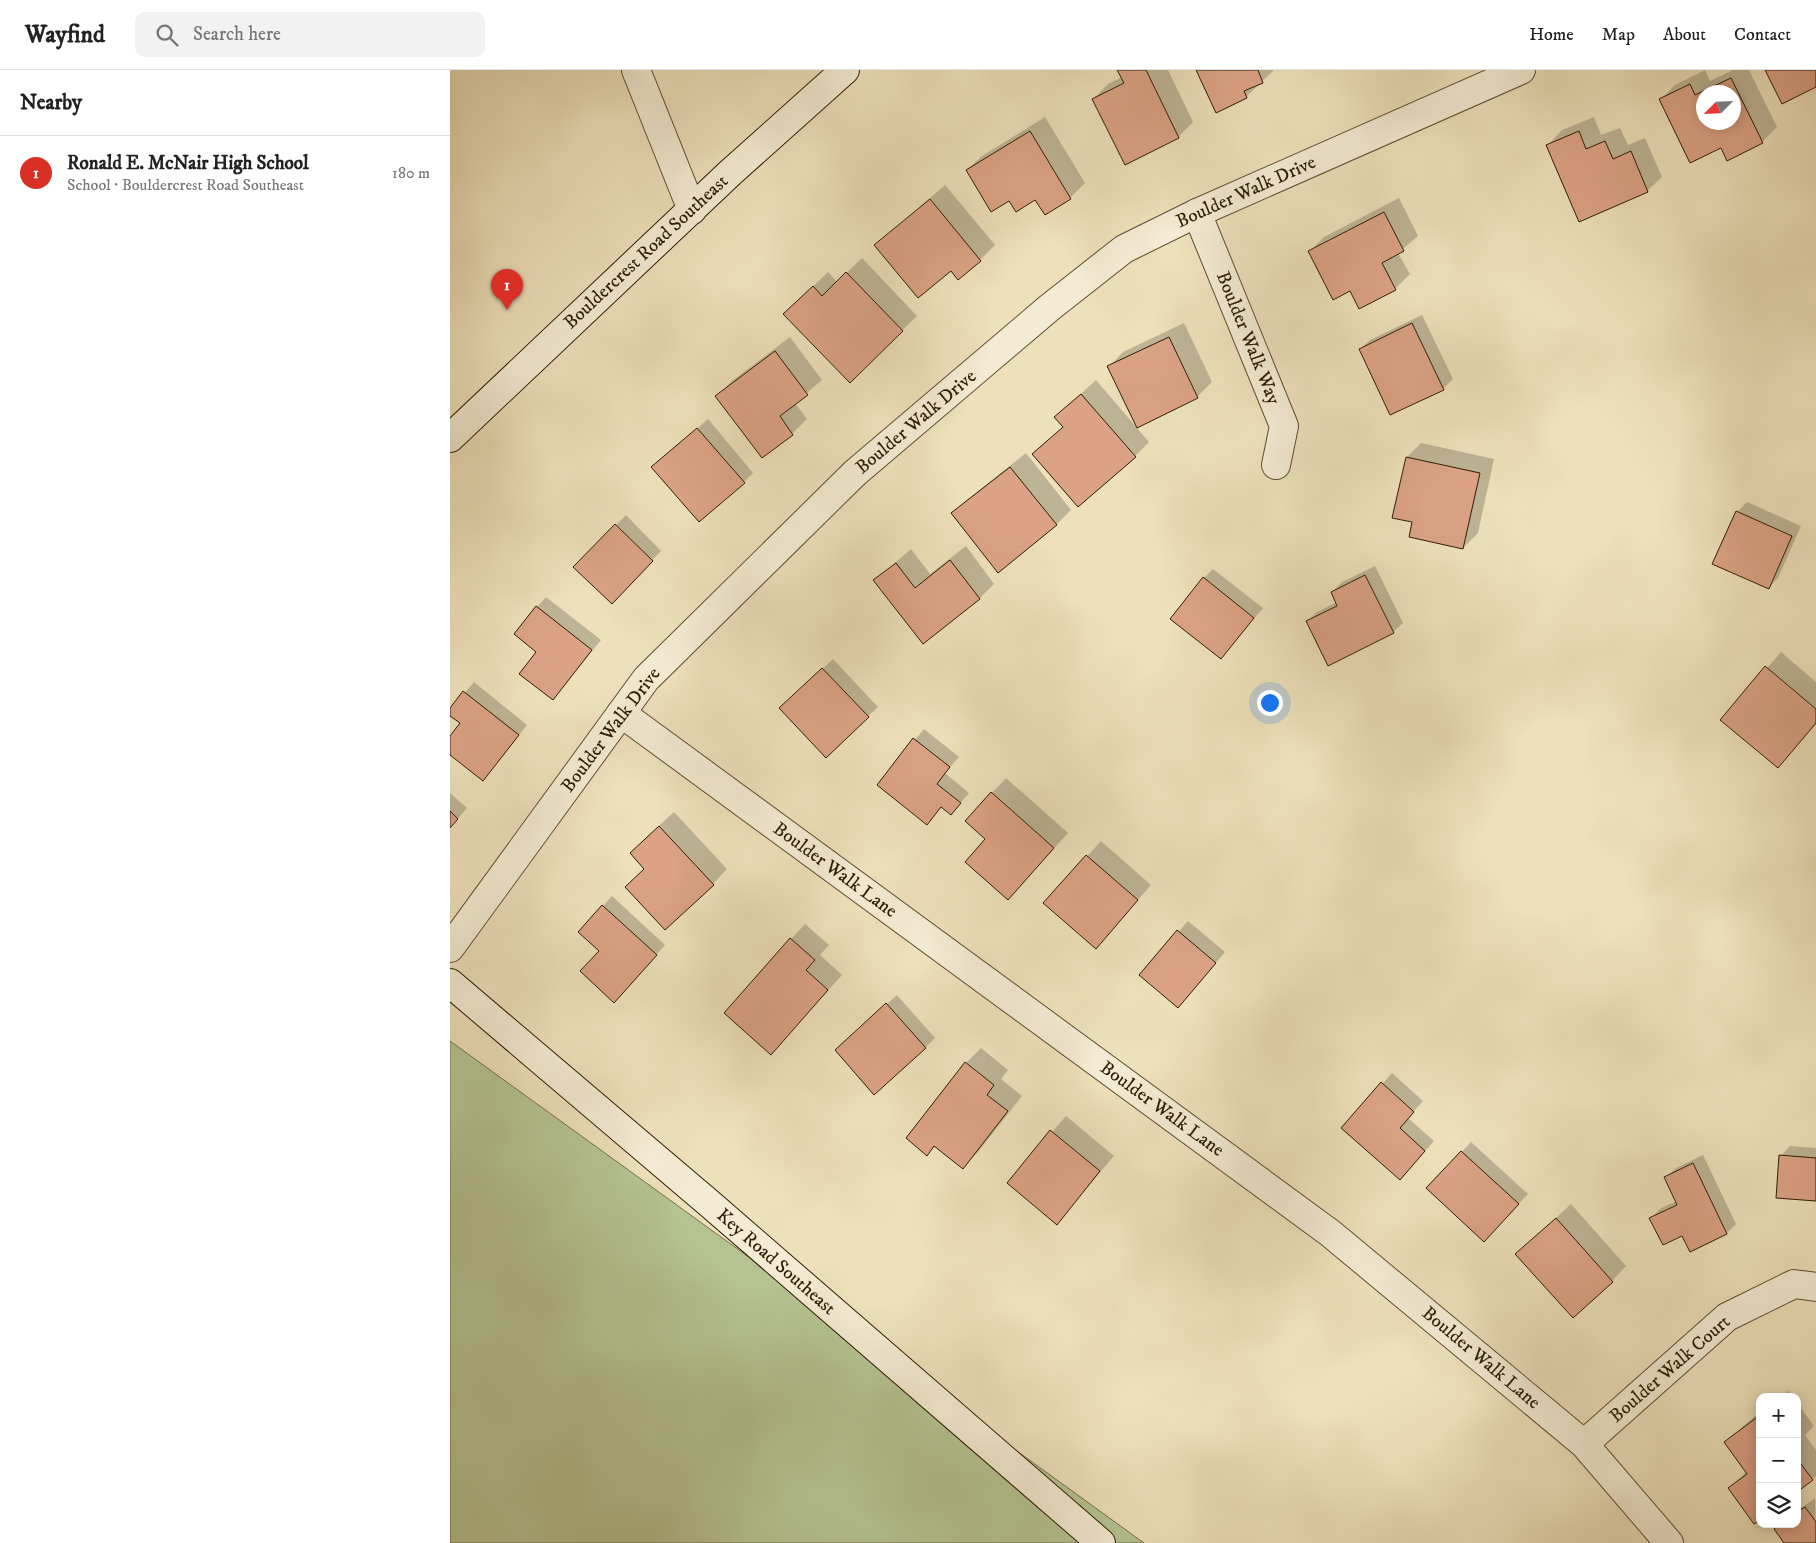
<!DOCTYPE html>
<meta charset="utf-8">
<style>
body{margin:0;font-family:"IM FELL DW Pica",serif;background:#f2f2f2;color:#222}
.controls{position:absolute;right:15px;bottom:15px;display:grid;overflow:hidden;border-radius:10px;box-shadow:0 2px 12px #0003}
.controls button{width:45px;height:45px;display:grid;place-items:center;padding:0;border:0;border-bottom:1px solid #e0e0e0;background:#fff;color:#222;font:25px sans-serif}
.compass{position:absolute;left:1246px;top:15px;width:45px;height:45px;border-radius:50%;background:#fff;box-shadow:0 2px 12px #0003;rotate:246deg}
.you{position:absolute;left:819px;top:632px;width:18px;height:18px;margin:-12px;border:4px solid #fff;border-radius:50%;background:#1a73e8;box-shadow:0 0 0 8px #1a73e833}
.badge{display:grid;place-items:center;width:32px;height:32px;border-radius:50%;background:#d93025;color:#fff;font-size:16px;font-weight:700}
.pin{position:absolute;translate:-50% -41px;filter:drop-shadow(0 1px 2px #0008)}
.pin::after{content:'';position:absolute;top:26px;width:18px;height:15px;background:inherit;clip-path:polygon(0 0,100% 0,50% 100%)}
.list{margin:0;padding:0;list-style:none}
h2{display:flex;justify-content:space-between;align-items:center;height:65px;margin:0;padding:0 20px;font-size:21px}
h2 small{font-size:16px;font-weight:400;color:#767676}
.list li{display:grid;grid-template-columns:32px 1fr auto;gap:15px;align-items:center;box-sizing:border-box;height:75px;padding:0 20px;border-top:1px solid #e0e0e0}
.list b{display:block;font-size:19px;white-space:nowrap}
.list p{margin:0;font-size:16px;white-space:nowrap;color:#767676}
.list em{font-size:16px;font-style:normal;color:#767676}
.icon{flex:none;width:28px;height:28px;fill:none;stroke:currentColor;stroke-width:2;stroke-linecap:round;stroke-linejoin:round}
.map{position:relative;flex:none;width:1366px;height:1473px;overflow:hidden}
header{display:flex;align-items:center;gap:30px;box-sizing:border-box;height:70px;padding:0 25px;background:#fff;border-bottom:1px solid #e0e0e0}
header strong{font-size:24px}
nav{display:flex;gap:28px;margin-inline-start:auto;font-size:18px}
.search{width:350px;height:45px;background:#f2f2f2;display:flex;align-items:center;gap:12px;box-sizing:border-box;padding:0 18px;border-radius:10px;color:#767676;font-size:19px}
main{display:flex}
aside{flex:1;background:#fff}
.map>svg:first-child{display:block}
</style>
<header>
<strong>Wayfind</strong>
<div class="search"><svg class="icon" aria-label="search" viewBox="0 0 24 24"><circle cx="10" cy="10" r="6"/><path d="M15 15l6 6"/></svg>Search here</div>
<nav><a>Home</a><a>Map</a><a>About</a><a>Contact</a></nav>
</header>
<main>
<aside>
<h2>Nearby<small></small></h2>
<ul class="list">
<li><span class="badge">1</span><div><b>Ronald E. McNair High School</b><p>School · Bouldercrest Road Southeast</p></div><em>180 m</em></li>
</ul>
</aside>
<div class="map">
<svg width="1366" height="1473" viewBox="0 0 1366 1473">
<rect width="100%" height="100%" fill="#ede0bb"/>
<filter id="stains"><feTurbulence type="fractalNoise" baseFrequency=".004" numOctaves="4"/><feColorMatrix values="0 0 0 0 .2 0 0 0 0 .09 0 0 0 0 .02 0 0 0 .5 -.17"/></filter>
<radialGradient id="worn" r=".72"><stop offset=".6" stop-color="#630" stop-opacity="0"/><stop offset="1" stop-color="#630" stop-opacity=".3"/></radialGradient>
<path fill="#b5c392" stroke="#71704b" d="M0 971 694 1473H0Z"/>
<g fill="#0003" fill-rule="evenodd">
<path d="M669 0H718L743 52 728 67 675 93 643 29 658 14 672 7Z"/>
<path d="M747 0H824L796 27Z"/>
<path d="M1255 0 1260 11 1283 0H1299L1327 57 1312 72 1272 77 1210 30 1225 15ZM1254 22H1284V52H1254Z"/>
<path d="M595 47 635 113 620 128 595 143 586 128 559 129 517 100 532 86Z"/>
<path d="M1144 47 1151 65 1170 58 1178 75 1195 68 1212 107 1197 121 1098 75 1112 60Z"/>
<path d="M495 115 545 175 530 190 501 199 425 176Z"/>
<path d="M949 128 968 166 948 183 960 204 945 219 900 220 859 182 874 167Z"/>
<path d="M412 188 467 246 400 311 335 244 378 202 387 212Z"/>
<path d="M972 245 1003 309 993 319 910 279 920 270Z"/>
<path d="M734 253 762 312 747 327 659 297 673 282Z"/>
<path d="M340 267 372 310 345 333 357 349 342 364 312 387 267 326 282 311Z"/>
<path d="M646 310 699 372 685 386 584 384 614 356 606 347Z"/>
<path d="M258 349 303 403 294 412 213 388Z"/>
<path d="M971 373 1044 389 1028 463 1013 478 964 451 957 387Z"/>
<path d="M576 383 621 440 606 455 503 444 518 429Z"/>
<path d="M1297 432 1351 456 1328 508 1318 518 1287 442Z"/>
<path d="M176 445 211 481 162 533 125 497Z"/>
<path d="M516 476 544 514 530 528 473 573 425 510 461 479 480 504Z"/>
<path d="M925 496 953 553 943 562 858 551 867 542 887 532 882 522 892 512Z"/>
<path d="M763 499 813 538 771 588 754 508Z"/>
<path d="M96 527 151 570 103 629 87 537Z"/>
<path d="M1331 582 1366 612V654L1328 697 1272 650Z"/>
<path d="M383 589 428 637 376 686 341 629Z"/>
<path d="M24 612 77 655 33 710 0 684V668L12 653 0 644V640Z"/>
<path d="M474 659 509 687 495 703 519 723 501 744 492 736 477 753 428 714Z"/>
<path d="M556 708 618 763 558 829 536 769 516 751Z"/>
<path d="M0 723 17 738 0 758Z"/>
<path d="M224 742 277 799 263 814 196 798V768Z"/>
<path d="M651 771 701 815 660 862 595 833Z"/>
<path d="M162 826 215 875 173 921 150 881 153 836Z"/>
<path d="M738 851 775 882 738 926 691 905Z"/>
<path d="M355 854 379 875 370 885 392 905 321 984 341 869Z"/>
<path d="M447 925 485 968 475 978 396 971Z"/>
<path d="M531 978 558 1000 551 1009 572 1026 528 1082 513 1097 486 1076 477 1084 457 1068 516 993Z"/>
<path d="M942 1003 973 1031 958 1048 984 1071 959 1099 893 1058Z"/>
<path d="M616 1046 664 1086 607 1153 558 1113Z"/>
<path d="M1021 1072 1078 1124 1044 1160 978 1118Z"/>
<path d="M1340 1076 1366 1078V1130L1331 1086Z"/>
<path d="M1253 1085 1286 1154 1277 1163 1233 1164 1201 1148 1211 1138 1227 1131 1216 1108 1226 1098Z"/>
<path d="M1121 1134 1176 1196 1162 1211 1082 1170Z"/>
<path d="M1339 1321 1343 1327H1331Z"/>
<path d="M1347 1333 1364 1356 1355 1365 1366 1380V1406L1347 1420Z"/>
<path d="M1310 1342V1448L1280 1418 1297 1401 1275 1372Z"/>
<path d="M1365 1428 1366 1473H1335L1325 1459 1331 1454H1347V1441Z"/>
</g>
<g fill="#dba285" stroke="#2d1d04" fill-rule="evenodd">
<path d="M667 0H696L729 68 675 95 642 29 674 13Z"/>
<path d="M746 0H808L813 13 794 21 797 28 766 43Z"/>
<path d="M1315 0H1366V17L1332 34Z"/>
<path d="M1281 8 1313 73 1277 91 1271 78 1240 93 1209 29 1240 14 1245 25ZM1254 22H1284V52H1254Z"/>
<path d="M580 61 621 129 595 145 585 130 566 142 559 131 541 142 516 100Z"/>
<path d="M1129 61 1136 79 1155 71 1163 89 1181 81 1198 122 1129 152 1096 75Z"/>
<path d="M480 129 531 191 508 210 501 201 468 228 424 175Z"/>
<path d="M934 142 954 181 932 193 946 220 909 239 900 221 883 230 858 181Z"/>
<path d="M396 202 453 261 400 313 333 244 363 216 372 226Z"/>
<path d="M962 253 994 320 940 345 909 279Z"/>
<path d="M719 267 748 328 687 358 657 296Z"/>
<path d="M325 281 358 325 330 346 343 365 312 388 265 326Z"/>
<path d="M631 324 686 387 628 437 582 384 613 357 604 347Z"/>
<path d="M247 358 295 413 249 452 201 397Z"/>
<path d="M956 387 1030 403 1013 479 959 467 962 452 942 448Z"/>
<path d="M560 397 607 455 548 503 501 443Z"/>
<path d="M1286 441 1342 466 1319 519 1262 494Z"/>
<path d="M165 454 203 491 162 534 123 497Z"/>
<path d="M500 490 530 529 473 574 423 510 446 493 465 518Z"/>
<path d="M915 505 944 563 878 596 856 551 887 536 881 522Z"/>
<path d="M753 507 804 548 771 589 720 549Z"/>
<path d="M86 536 142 580 103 630 69 604 86 582 64 564Z"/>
<path d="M1315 596 1366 639V653L1328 698 1270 650Z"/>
<path d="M372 598 419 647 376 688 329 638Z"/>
<path d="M13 621 69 665 33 711 0 685V666L10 653 0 646V638Z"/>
<path d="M463 668 500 697 487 714 511 733 501 745 491 737 477 755 427 715Z"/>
<path d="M541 722 604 778 558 830 515 792 535 769 515 751Z"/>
<path d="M0 741 8 749 0 758Z"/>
<path d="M209 756 264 815 215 860 175 817 194 799 180 783Z"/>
<path d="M636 785 688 830 646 879 593 833Z"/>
<path d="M152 835 207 885 164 933 130 901 149 881 128 862Z"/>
<path d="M727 860 766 893 728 938 689 905Z"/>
<path d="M340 868 365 890 356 900 378 920 321 985 274 943Z"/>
<path d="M436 933 476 978 424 1025 385 980Z"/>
<path d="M515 992 544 1015 537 1025 558 1041 513 1099 484 1076 477 1086 456 1068Z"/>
<path d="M931 1012 964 1042 950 1058 975 1081 950 1110 891 1058Z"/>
<path d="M600 1060 650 1101 607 1155 557 1113Z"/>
<path d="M1011 1081 1069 1134 1034 1172 976 1118Z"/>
<path d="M1329 1085 1366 1088V1131L1326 1128Z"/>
<path d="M1243 1093 1277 1164 1240 1182 1232 1166 1213 1175 1199 1148 1227 1135 1214 1107Z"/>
<path d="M1106 1148 1163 1212 1123 1248 1065 1184Z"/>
<path d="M1310 1345V1450L1304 1454 1278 1418 1297 1404 1274 1372Z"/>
<path d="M1347 1389 1363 1410 1347 1422Z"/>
<path d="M1355 1437 1366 1452V1473H1334L1324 1459 1331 1454H1347V1442Z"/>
</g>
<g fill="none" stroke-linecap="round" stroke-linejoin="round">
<defs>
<g id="street">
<path d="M186 0 242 140"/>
<path d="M747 143 834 356 826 395"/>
<path d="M171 643 880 1163 1134 1374 1219 1473"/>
<path d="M0 878 196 609 405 403 599 238 674 179 747 143 1071 0"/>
<path d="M1134 1374 1277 1247 1344 1214 1366 1217"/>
</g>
<g id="secondary">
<path d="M0 368 280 103 395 0"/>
<path d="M0 913 260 1134 651 1473"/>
</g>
</defs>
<use href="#street" stroke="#5d4e32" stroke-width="30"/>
<use href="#secondary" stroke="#2d1d04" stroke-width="30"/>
<use href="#street" stroke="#f3ebd3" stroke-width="28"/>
<use href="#secondary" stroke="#f3ebd3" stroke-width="28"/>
</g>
<g text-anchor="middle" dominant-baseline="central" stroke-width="4" stroke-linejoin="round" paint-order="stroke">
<g font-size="19" fill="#2d1d04" stroke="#f3ebd3">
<text transform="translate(796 122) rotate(-24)">Boulder Walk Drive</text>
<text transform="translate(196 182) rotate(-43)">Bouldercrest Road Southeast</text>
<text transform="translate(798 268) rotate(68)">Boulder Walk Way</text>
<text transform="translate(466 352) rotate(-40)">Boulder Walk Drive</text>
<text transform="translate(161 660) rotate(-53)">Boulder Walk Drive</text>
<text transform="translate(385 800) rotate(36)">Boulder Walk Lane</text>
<text transform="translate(712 1039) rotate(36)">Boulder Walk Lane</text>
<text transform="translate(326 1192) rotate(41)">Key Road Southeast</text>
<text transform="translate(1031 1288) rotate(40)">Boulder Walk Lane</text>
<text transform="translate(1220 1299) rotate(-41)">Boulder Walk Court</text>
</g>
</g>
<rect width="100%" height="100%" filter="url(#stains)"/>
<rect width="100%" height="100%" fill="url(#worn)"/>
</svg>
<div class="controls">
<button>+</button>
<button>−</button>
<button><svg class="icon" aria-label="layers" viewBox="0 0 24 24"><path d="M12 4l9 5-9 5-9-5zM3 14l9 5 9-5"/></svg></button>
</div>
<svg class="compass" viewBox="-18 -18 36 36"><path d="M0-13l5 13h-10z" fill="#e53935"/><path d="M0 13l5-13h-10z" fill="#767676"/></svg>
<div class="you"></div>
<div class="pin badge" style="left:57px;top:240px">1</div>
</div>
</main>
